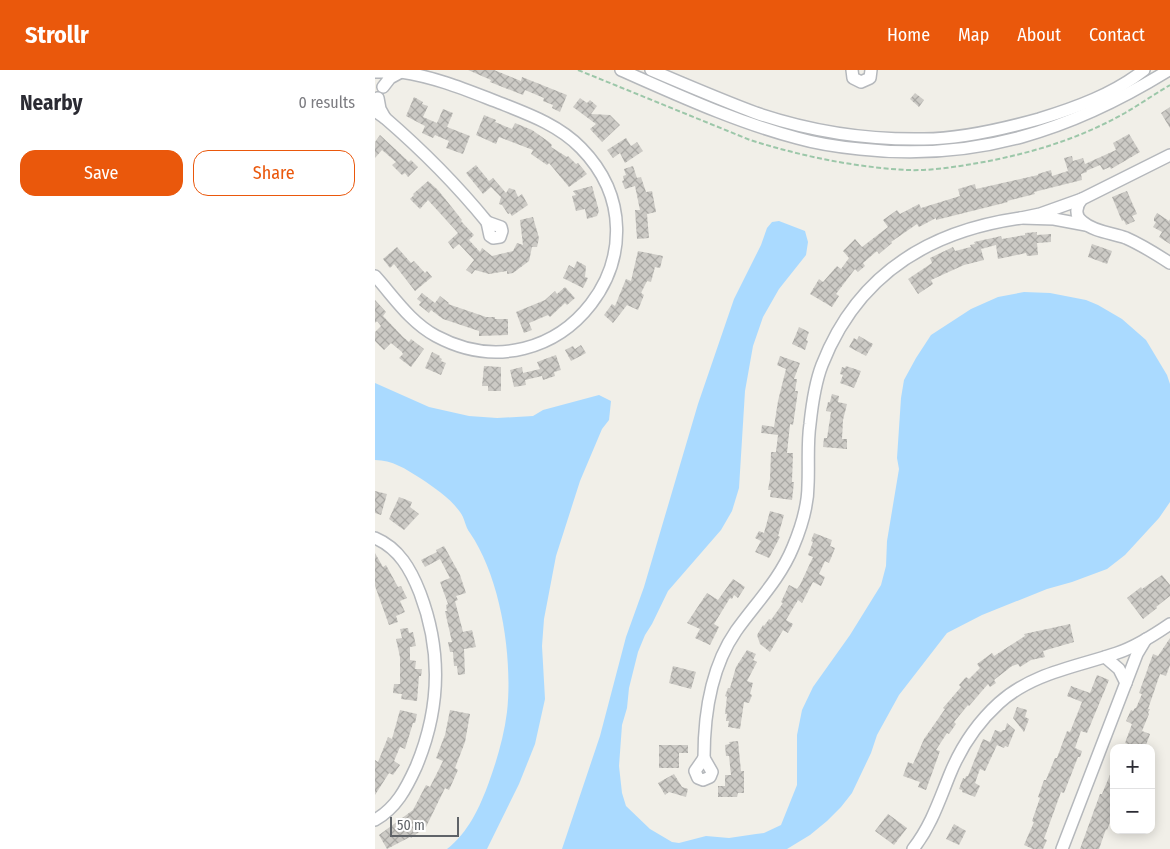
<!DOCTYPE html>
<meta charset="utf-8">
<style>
body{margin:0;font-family:"Fira Sans Condensed",sans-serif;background:#f2f2f3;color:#2b2b33}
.controls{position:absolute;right:15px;bottom:15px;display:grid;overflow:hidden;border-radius:10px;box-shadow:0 2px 12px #0003}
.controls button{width:45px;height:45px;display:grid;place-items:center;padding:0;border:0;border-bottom:1px solid #e1e1e2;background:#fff;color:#2b2b33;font:25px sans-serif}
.scale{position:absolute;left:15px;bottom:12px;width:69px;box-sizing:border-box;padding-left:5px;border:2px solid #5f6368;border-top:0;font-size:14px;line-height:18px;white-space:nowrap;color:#5f6368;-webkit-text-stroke:4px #fff;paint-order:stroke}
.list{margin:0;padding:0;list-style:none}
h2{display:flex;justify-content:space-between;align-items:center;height:65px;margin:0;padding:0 20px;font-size:21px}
h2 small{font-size:16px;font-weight:400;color:#7c7c81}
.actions{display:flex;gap:10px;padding:15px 20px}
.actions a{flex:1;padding:11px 0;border:1px solid #ea580c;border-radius:15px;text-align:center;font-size:18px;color:#ea580c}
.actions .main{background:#ea580c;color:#fff}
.map{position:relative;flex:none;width:795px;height:779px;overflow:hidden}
header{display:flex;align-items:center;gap:30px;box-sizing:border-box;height:70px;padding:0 25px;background:#ea580c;color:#fff}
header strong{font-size:24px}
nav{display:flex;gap:28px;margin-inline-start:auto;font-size:18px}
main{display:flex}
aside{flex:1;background:#fff}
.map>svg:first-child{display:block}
</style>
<header>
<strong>Strollr</strong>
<nav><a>Home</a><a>Map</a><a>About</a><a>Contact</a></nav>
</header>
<main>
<aside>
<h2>Nearby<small>0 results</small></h2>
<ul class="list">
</ul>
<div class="actions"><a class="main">Save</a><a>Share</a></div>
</aside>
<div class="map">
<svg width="795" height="779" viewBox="0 0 795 779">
<defs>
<pattern id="building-cross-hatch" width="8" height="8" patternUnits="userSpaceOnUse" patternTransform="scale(1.25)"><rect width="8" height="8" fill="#cccac5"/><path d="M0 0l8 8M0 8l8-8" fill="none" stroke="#a9a8a4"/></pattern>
</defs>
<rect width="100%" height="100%" fill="#f1efe8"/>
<g fill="#aadaff">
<path d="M404 151 430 161 433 172 431 185 404 219 388 247 378 276 370 321 364 418 357 441 346 460 293 521 277 554 270 565 263 582 254 618 252 638 247 655 244 696 247 723 251 736 275 759 297 772 304 773 331 766 354 768 381 764 389 763 406 755 422 715V665L427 640 438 617 475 565 506 515 511 496 512 471 524 399 522 388 526 328 529 310 541 288 556 265 596 239 623 227 649 222 675 223 711 230 723 235 747 249 771 270 792 305 795 314V432L784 448 750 485 732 499 697 512 672 519 607 545 572 563 524 625 502 665 496 683 477 723 466 737 452 751 435 765 412 779H187L225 666 251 567 269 517 323 334 359 229 386 175 392 158 397 152Z"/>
<path d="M0 313 54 337 94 346 122 348 158 346 168 340 224 325 236 331 234 350 227 359 205 411 181 486 169 549 167 576 170 629 160 674 144 714 112 779H72C93 763 105 737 114 712 122 690 129 666 132 642 138 588 126 508 95 463 90 457 90 448 85 442 75 428 60 418 45 408 31 399 17 390 0 390Z"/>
</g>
<g fill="url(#building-cross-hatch)">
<path d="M93 0H119L146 11 147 7 192 25 185 42 177 38 178 35 168 31 169 28 150 20 148 25 115 12 116 10Z"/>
<path d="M540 23 549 30 544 37 535 29Z"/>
<path d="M39 27 48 32 47 34 53 36 48 47 62 53 68 39 78 43 72 57 95 66 88 84 71 78 74 71 60 65 58 68 47 63 50 56 31 46Z"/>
<path d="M205 28 212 33 215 30 222 36 216 44 235 45 245 55 227 72 215 59 221 54 198 37Z"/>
<path d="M795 37V58L786 43Z"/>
<path d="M109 45 121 50 120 52 137 59 140 53 157 60 174 72 177 75 176 77 192 87 193 86 201 94 203 93 212 104 194 117 174 93 172 95 156 84 158 80 124 67 121 74 101 65Z"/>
<path d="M754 64 765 82 736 99 735 97 728 100 725 95 711 101 712 102 706 104 707 110 659 122 660 124 632 131 633 132 561 150V148L544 157 542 154 516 172 517 173 504 184 502 181 488 193 490 196 483 202 480 199 461 224 464 226 457 237 435 224 444 209 448 212 462 196 466 199 474 188 468 181 480 169 487 177 513 157 508 150 522 140 525 144 544 134 546 138 585 126 583 119 600 114 601 119 663 105V104L676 100 677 106 693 101 689 88 697 86 698 91 708 88 710 94 741 80 738 73Z"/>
<path d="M5 65 34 92 36 90 43 97 33 107 30 103 27 105 17 95 21 92 7 80 0 88V72Z"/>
<path d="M251 68 256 76 262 72 268 81 250 93 245 83 238 88 232 80Z"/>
<path d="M101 95 114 111 118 108 131 123 134 118 140 120 143 127 147 124 153 135 137 146 135 143 133 144 127 135 124 134 126 127 116 117 108 124 91 103Z"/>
<path d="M258 96 262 108 266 107 271 122 277 121 281 142 272 144 274 168 262 169 260 140H265L260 116 250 119 247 111 249 110 248 106 251 105 249 99Z"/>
<path d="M53 111 63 120 87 150 86 151 99 165 94 170 105 182 107 178 117 186 138 181 142 173 148 175 145 150 158 147 164 168 162 177H157L154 191 138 203 132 204V201L114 204 100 200 97 204 91 200 99 190 84 174 78 179 73 172 83 163 53 130 45 139 35 129 39 125 38 124Z"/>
<path d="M217 116 224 141 222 146 212 149 210 139 201 141 197 126 201 125 198 121Z"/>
<path d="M752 121 762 144 757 146 760 151 751 155 749 150 747 151 737 127Z"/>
<path d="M782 143 794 151 795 149V174L784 167 787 162 778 157 781 152 779 151V148Z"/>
<path d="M662 162V165L676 164V172L662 173 663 185 652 186 651 183 623 189 621 175 606 179 609 190 589 195 556 210 558 214 543 224 533 209 557 193 555 188 578 177 580 181 596 177 595 175 600 174 599 172 622 167 626 166 627 169 650 165V163Z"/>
<path d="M717 174 737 181 732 194 713 187Z"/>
<path d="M22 177 36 193 39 191 50 203 52 201 57 207 40 221 19 194 15 198 8 189Z"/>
<path d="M263 181 288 186 285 198 280 197 276 212 272 211 266 223 269 225 263 240 252 235 238 253 229 245 237 234 240 236 251 209 256 211Z"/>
<path d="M202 191 211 196 210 207 213 208 208 218 188 208 194 195 199 198Z"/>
<path d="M190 217 200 228 192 235 190 233 175 247 173 245 154 253 157 260 149 263 141 242 170 230 180 221 182 224Z"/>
<path d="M47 223 60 233 65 226 74 233 73 234 111 247H120V249H133V265L104 266V261L68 249 56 240 54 243 44 235 46 232 42 229Z"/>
<path d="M0 230 11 242 8 246 28 267 34 272 36 269 49 279 36 297 24 288 28 284 27 282 16 273 9 280 0 271V262L6 256 2 251 0 253Z"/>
<path d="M424 257 434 262 431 270 433 271 430 280 417 274Z"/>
<path d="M484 266 498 274 491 286 474 277 479 268 482 270Z"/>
<path d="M206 275 211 283 196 291 190 280 198 276 200 279Z"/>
<path d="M57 282 65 286 64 287 67 289 66 291 71 293 66 305 50 298Z"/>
<path d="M181 285 186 300 179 302 180 306 168 310 167 306 150 310 151 315 139 317 135 300 147 297 148 303 165 299 162 292Z"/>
<path d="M405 286 425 293 419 309H422L420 321H423L418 355 415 354 412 383H418L417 412H419L417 430 395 427 396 420H393L395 409 396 382H401L403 365 386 363 387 355 399 357 403 331 411 299 402 295Z"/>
<path d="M109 296 126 297V321H113V316H107Z"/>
<path d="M471 296 486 301 479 318 465 313 468 305 465 304 467 297 470 298Z"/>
<path d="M457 324 464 326 463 332 472 334 468 350 467 369H472V379L448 377 449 368H452L456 342 451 341 453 332H455Z"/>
<path d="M0 421 12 424 6 445 0 443Z"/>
<path d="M24 427 37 432 35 437 44 444 29 460 14 449Z"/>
<path d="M395 441 409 445 403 466 405 467 394 488 380 482 386 471 380 468 384 461 389 463Z"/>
<path d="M439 463 457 470 455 476 460 478 454 493 450 491 444 504 450 507 446 516 438 512 427 533 423 530 411 550 418 554 413 563 408 560 395 582 385 574 382 565 388 555 389 556 394 549 396 550 408 533 406 532 414 515 422 519 425 515 438 487 433 485 438 472 436 471Z"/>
<path d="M69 476 85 505 91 523 81 526 83 530 80 531 88 562 97 560 101 577 89 579 90 604 83 605 82 596H79L78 582H75L73 572H77L70 541H72L71 535 73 534 65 512 75 508 65 489 50 497 46 490 62 482 61 480Z"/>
<path d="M0 483 8 497 11 495 23 517 26 516 32 528 25 531 30 542 21 546 23 552 14 555 0 516Z"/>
<path d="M787 505 795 515V526L781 537 782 538 768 549 752 528 766 517 767 519Z"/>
<path d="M358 509 370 517 363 528 359 525 357 529 355 528 339 554 344 557 335 575 320 568 325 559 312 553 332 523 343 530Z"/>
<path d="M695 554 699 572 668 581 670 587 656 590 645 597 643 594 637 596 619 610 621 613 615 617 613 614 594 636 593 635 579 652 581 654 574 664 572 663 561 680 565 681 551 720 543 717 545 712 528 706 533 692 538 694 549 669 570 639 568 638 586 617 584 615 591 607 594 609 605 598 602 594 617 583 619 586 650 566 649 564Z"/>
<path d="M33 558 34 563 38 562 41 576 35 577V590L41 591 40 599H47L46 606H44L42 631 26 629 27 624 18 623 19 614H25V587L21 569 27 568 25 559Z"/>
<path d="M795 568V595L791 606 785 604 773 639H775L773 643 774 644 767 661 775 664 770 678H764L750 673 757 654 751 651 756 640 758 641 760 638H761L767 624 764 623 778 584 783 586Z"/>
<path d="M372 580 381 584 378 590 382 592 372 611 378 613 375 624 377 625 374 633 369 632 365 659 353 657 354 651H351L352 644H350L352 627 350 626 353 618H355L361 597Z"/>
<path d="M298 596 321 602 316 619 294 613Z"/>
<path d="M722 605 734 610 712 663 706 661 700 678 707 681 705 687H703L689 723 686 722 669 769 672 770 668 779H658L649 775 659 752 657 751 665 728 663 727 669 710H671L680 688H682L692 661 695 662 707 632 692 626 696 616 715 623Z"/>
<path d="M642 637 652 640 650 647 654 649 649 662 638 648Z"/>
<path d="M25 640 42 644 40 653H38L30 679 25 677 19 691 25 695 18 705 14 703 0 725V690L3 692 13 667 17 669Z"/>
<path d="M75 640 95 644 90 672 80 698 83 700 74 720 70 718 51 757 36 768 35 767 12 779 4 765 38 740 51 715 55 717 68 691 61 688 70 665Z"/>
<path d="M632 653 640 660 633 677 630 676 629 678 622 675 610 701 605 699 600 713 605 716 600 727 587 722V720L584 719 588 708 590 709 591 706H593L608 669 615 672 620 660 626 662 628 660H630Z"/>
<path d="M363 671 366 701H369V723H363L362 727H343V716H350V705H356L354 686H351L350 675 355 674 354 672Z"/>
<path d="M284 675H313V683H304V698H284Z"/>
<path d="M739 695V735L736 741 739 742 732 760 731 759 724 779H705L725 724H727Z"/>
<path d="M299 704 307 717 313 719 311 727 294 722 290 725 283 713Z"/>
<path d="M513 744 532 758 519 775 500 761Z"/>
<path d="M579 754 591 761 584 775 571 769Z"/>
</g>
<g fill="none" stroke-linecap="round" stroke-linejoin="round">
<defs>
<g id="minor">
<path d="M246 0C303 25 361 52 422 68 443 74 464 77 485 79 601 92 697 60 794 0"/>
<path d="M276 0C311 15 346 30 381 43 434 61 493 70 549 69 586 69 628 59 664 49 700 38 739 24 769 0"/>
<path d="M477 0 478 8 486 12 495 8 496 0"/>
<path d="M0 2H26L15 8 8 17"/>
<path d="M0 41 10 48 5 39 3 28"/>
<path d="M10 48C47 80 81 114 112 152"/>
<path d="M795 85 707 129C701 136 699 146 708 152 719 162 738 163 751 168 767 175 781 184 795 193"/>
<path d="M707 129 665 144 646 148 679 149 711 155"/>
<path d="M112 152 126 157 127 161 125 167 118 168 115 166Z"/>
<path d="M0 206C19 227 35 252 61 266 184 332 303 177 206 78 183 54 150 43 120 31 89 19 60 7 26 2"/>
<path d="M0 468C24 478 36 500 45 523 67 581 65 640 41 697 31 719 21 738 0 750"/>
<path d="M730 587 744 599 751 613"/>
<path d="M329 688C329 645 336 597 361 561 381 533 405 509 418 477 426 458 433 436 433 415 434 395 432 374 435 354 437 335 440 313 447 295 482 205 553 161 646 148"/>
<path d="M329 688 337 702 335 707 328 710 323 708 320 701Z"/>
<path d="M538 779C556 756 564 731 575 704 586 677 602 653 624 633 657 603 701 597 742 583 760 577 779 565 795 554"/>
<path d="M687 779 762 584 771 569"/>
</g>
</defs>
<use href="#minor" stroke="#b5b8bc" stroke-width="14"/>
<path stroke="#9cc7a9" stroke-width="2" stroke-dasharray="5 2.5" stroke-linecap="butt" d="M203 0 375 70C426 86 478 97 532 100 555 101 580 97 603 93 654 84 704 69 750 43 765 34 780 24 795 15"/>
<use href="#minor" stroke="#fff" stroke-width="11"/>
</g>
</svg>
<div class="controls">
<button>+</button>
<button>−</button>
</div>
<div class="scale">50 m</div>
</div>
</main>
